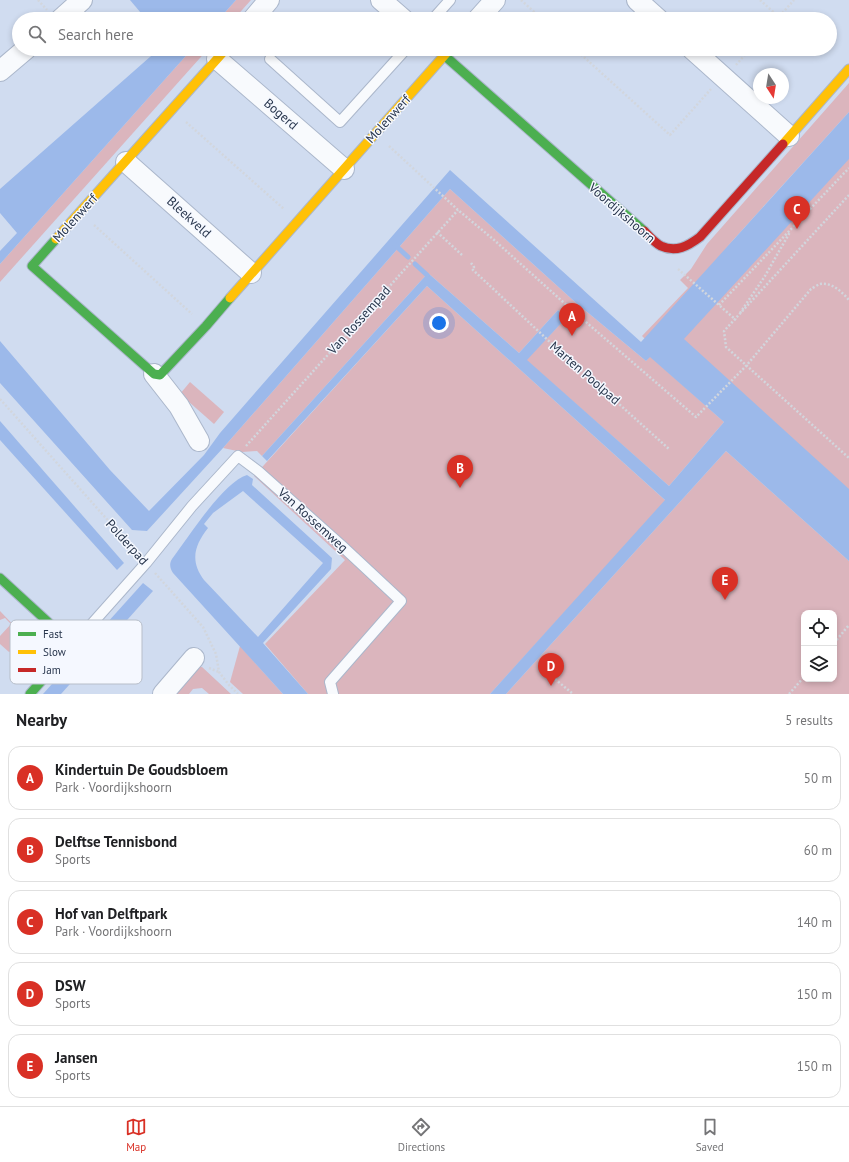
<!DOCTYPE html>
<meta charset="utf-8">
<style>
body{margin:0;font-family:"PT Sans",sans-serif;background:#f6f6f6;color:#202124}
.controls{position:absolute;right:12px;bottom:12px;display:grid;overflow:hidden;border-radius:8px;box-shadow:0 2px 6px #0003}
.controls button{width:36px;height:36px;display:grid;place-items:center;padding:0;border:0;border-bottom:1px solid #e0e0e0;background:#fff;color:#202124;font:20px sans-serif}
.compass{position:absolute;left:753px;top:68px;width:36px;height:36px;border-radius:50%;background:#fff;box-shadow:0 2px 6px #0003;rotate:168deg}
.you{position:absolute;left:439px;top:323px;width:14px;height:14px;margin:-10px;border:3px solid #fff;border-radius:50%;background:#1a73e8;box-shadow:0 0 0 6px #1a73e833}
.badge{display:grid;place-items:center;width:26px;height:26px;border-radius:50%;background:#d93025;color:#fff;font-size:13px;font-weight:700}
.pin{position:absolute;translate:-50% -33px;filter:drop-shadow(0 1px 2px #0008)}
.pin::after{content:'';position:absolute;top:21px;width:14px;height:12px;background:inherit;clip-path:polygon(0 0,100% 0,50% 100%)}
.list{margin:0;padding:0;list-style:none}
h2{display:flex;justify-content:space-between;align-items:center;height:52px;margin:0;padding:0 16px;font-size:17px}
h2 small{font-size:13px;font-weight:400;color:#757577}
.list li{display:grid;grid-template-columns:26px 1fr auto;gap:12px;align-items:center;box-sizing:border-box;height:64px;margin:0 8px 8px;padding:0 8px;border:1px solid #e0e0e0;border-radius:12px}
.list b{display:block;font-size:15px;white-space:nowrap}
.list p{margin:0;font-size:13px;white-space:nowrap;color:#757577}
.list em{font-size:13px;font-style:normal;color:#757577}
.icon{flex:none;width:22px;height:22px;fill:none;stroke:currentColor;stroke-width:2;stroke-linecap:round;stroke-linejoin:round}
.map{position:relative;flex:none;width:849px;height:694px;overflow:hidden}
.search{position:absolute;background:#fff;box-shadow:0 2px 6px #0003;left:12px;right:12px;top:12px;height:44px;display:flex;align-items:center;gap:10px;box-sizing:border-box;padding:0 14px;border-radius:22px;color:#757577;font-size:15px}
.sheet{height:412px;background:#fff}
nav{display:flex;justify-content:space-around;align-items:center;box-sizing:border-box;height:56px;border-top:1px solid #e0e0e0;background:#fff;font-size:11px;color:#757577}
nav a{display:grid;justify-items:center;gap:2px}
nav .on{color:#d93025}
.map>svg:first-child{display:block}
</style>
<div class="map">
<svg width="849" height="694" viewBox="0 0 849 694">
<rect width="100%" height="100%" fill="#d0dcf0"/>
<g fill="#dbb5bd" fill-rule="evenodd">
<path d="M236 0H251L234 19H219Z"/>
<path d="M192 49H208L0 282V264Z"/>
<path d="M849 83V112L725 249 849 122V529L777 465 642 336 688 288 680 280 691 269 707 244Z"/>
<path d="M450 189 574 301 646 361 650 356 724 422 669 486 526 360 566 318 558 310 519 353 428 273 262 456 257 451 242 452 223 448Z"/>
<path d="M427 286 666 501 490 694H308L265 644 345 560 254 476Z"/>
<path d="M190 382 224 412 214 424 180 394Z"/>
<path d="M726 451 849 561V694H506ZM804 613H834V679H804Z"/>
<path d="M0 611 21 633 41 661 28 672 21 662 30 651 25 642 9 652 0 644V636L11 624 5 618 0 620Z"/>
<path d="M240 646 283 694H243L230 682Z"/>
<path d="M198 666 202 667 231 694H209L202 688 193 689 189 694H171Z"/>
</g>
<g fill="#9cb9ea" fill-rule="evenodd">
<path d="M130 0H236L219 19H146Z"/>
<path d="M159 49H192L0 264V251L17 233 0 213V189Z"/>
<path d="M849 112V159L684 339 849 489V561L726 451 506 694H490L665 500 427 286 267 461 262 456 428 273 519 353 558 310 566 318 527 360 669 486 724 422 650 357 646 361 574 301 450 189 223 448 147 531 132 530 0 383V341L110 470 149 511 204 455 220 433 450 170 641 342Z"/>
<path d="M0 421 124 563 117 570 0 440Z"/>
<path d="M247 475 253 479 252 485 332 558 331 569 263 643 308 694H283L173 573C170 568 169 564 172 559 188 538 223 482 247 475ZM243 491 323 563 258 637 204 580C190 561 194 546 208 528L204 524 213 513Z"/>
<path d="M143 583 153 591 61 694H43Z"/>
</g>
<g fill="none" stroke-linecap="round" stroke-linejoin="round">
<g stroke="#9cb9ea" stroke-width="5">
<path d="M395 245 408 257"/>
<path d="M415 264 427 275"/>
</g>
<defs>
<g id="lane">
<path d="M433 19 450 0"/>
<path d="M270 59 340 122 406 49"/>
<path d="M73 645 146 563 192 506 238 456 258 471 341 545 401 601 330 682 333 694"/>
</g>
<g id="street">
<path d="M381 0 403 19"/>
<path d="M637 0 658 19"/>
<path d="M61 19 82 0"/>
<path d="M253 19 269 0"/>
<path d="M478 19 495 0"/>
<path d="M692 49 789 136"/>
<path d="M217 59 344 169"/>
<path d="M0 71 26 49"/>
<path d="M126 162 251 273"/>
<path d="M154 374 179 406 199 441"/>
<path d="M163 694 194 658"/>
</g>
<g id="fast">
<path d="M437 49 644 231"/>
<path d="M56 239 32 266 154 374 160 375 206 326 230 298"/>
<path d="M0 578 73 645 30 694"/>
</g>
<g id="slow">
<path d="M783 144 849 69"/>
<path d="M56 239 226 49"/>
<path d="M230 298 450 49"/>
</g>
<path id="jam" d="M644 231C649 236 655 243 661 246 676 253 688 246 700 237L783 144"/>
</defs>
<use href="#lane" stroke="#abb7cb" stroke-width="12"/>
<use href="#street" stroke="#abb7cb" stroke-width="22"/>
<use href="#fast" stroke="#abb7cb" stroke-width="11"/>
<use href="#slow" stroke="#abb7cb" stroke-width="11"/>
<use href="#jam" stroke="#abb7cb" stroke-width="11"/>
<g stroke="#d2d6dd" stroke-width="2.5" stroke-dasharray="2 2" stroke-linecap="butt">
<path d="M38 0 47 10"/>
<path d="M521 0 542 19"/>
<path d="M760 0 779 17"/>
<path d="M777 19 794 0"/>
<path d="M251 49 258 55"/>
<path d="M575 49 670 135 711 89"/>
<path d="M736 65 750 49"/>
<path d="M186 122 284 209"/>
<path d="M389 146 458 210 493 239 572 310 696 417 746 366 811 289C813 288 817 285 820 284 832 282 842 292 849 300"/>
<path d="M849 195 724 331 726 347 849 458"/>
<path d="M94 225 192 314"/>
<path d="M437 232 462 255"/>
<path d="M471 263 474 267 472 269 551 343 669 449"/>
<path d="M678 269 736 320"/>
<path d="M719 305 849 168"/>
<path d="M740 313 765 276 790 232"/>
<path d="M0 399 137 553"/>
<path d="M246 446 458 210"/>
<path d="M155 573 203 627 216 654 219 672 229 685 238 694"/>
<path d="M834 643 849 625"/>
<path d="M209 668 219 672"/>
<path d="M555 679 573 694"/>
<path d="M789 694 804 677"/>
</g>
<use href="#lane" stroke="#f8fafd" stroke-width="10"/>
<use href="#street" stroke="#f8fafd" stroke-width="20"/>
<use href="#fast" stroke="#4caf50" stroke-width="9"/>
<use href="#slow" stroke="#ffc107" stroke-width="9"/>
<use href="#jam" stroke="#c62828" stroke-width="9"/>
</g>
<g text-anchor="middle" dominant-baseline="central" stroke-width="3" stroke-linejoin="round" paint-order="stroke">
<g font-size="13" fill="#27354c" stroke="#f5f8ff">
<text transform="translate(281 114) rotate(41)">Bogerd</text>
<text transform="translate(388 119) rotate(-48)">Molenwerf</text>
<text transform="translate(622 213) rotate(41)">Voordijkshoorn</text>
<text transform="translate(189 217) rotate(42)">Bleekveld</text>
<text transform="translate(75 218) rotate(-48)">Molenwerf</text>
<text transform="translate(359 320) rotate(-48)">Van Rossempad</text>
<text transform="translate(585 373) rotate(41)">Marten Poolpad</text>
<text transform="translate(313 520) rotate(42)">Van Rossemweg</text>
<text transform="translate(127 542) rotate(48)">Polderpad</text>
</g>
</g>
<rect x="10" y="620" width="132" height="64" rx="6" fill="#f5f8ff" stroke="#b7bec9" stroke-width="1"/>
<rect x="18" y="632" width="18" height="4" fill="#4caf50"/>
<rect x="18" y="650" width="18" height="4" fill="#ffc107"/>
<rect x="18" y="668" width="18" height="4" fill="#c62828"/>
<g font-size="11" fill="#27354c">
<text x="43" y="638">Fast</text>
<text x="43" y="656">Slow</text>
<text x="43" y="674">Jam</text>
</g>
</svg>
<div class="controls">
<button><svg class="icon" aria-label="locate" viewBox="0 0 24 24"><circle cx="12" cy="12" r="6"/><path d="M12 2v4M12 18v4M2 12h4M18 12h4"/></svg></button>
<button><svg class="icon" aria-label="layers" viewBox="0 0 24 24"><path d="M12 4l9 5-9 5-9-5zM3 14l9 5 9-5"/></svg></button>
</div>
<svg class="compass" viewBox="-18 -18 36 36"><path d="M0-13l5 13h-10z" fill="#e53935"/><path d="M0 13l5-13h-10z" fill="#757577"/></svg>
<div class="you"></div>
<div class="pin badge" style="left:572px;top:336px">A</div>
<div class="pin badge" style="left:460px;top:488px">B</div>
<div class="pin badge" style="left:797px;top:229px">C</div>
<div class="pin badge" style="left:551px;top:686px">D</div>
<div class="pin badge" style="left:725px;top:600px">E</div>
<div class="search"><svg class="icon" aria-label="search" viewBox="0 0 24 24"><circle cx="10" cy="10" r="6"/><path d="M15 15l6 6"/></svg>Search here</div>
</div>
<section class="sheet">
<h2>Nearby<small>5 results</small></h2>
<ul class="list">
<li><span class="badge">A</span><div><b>Kindertuin De Goudsbloem</b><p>Park · Voordijkshoorn</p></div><em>50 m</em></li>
<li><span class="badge">B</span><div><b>Delftse Tennisbond</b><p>Sports</p></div><em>60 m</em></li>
<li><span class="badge">C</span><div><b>Hof van Delftpark</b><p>Park · Voordijkshoorn</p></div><em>140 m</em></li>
<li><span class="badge">D</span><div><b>DSW</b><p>Sports</p></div><em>150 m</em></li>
<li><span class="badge">E</span><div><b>Jansen</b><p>Sports</p></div><em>150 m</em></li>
</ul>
</section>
<nav>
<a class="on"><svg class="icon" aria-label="map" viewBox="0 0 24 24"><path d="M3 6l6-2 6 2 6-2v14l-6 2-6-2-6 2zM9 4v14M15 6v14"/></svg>Map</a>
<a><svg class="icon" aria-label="directions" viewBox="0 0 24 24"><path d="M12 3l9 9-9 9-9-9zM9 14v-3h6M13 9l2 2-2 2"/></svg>Directions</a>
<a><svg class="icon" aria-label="saved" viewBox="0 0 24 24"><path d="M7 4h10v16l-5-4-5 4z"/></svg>Saved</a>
</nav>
